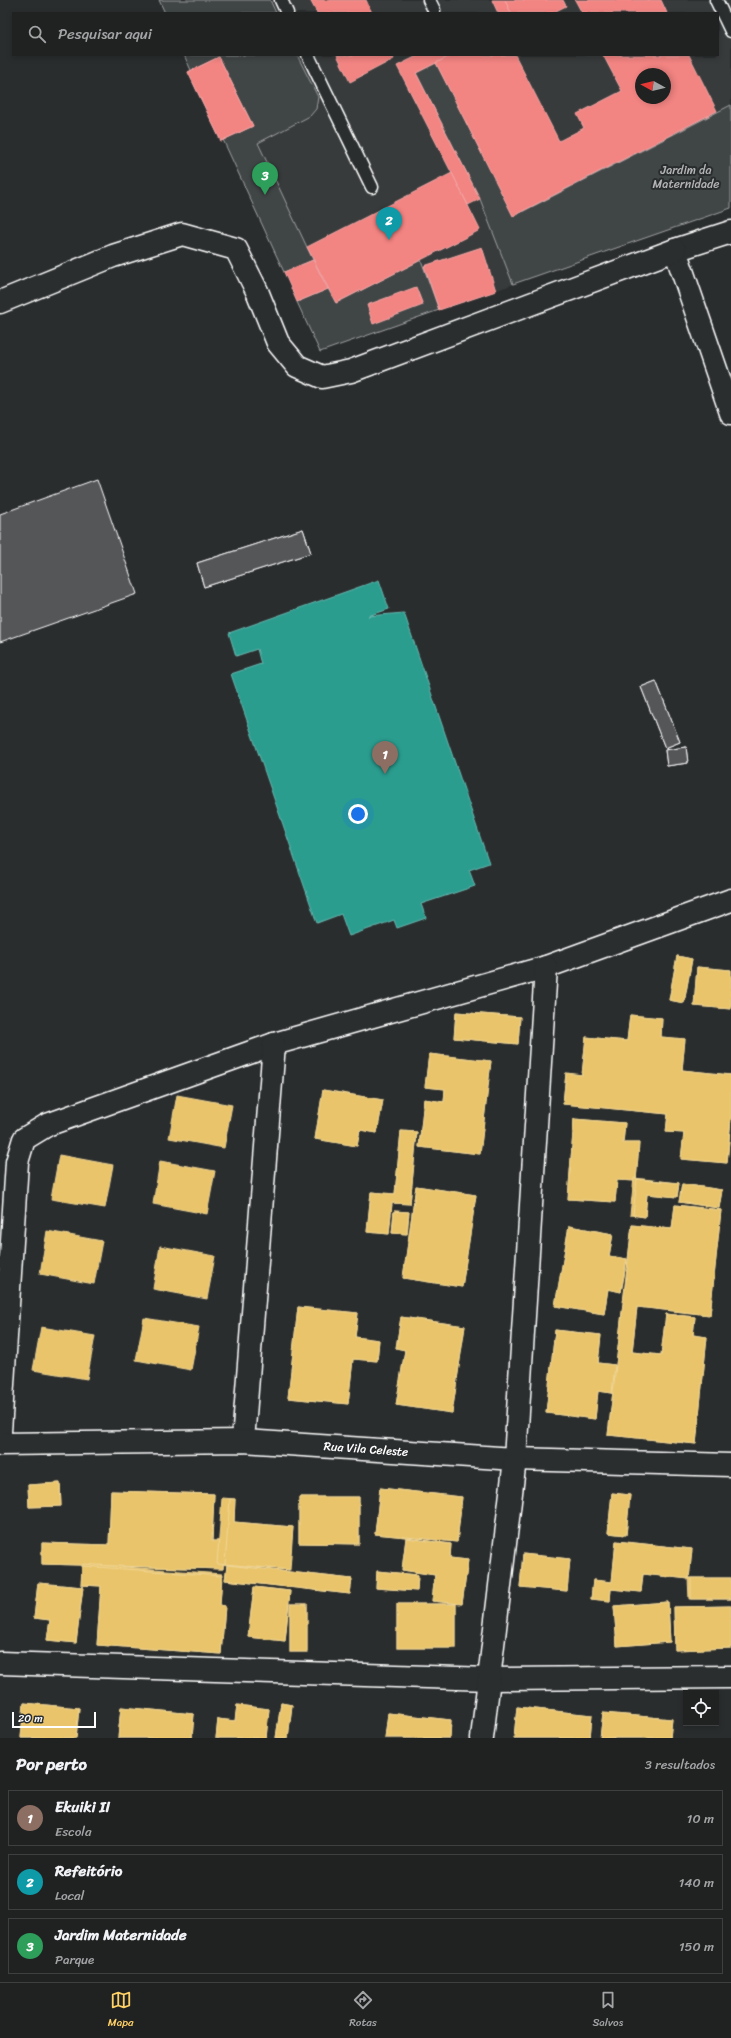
<!DOCTYPE html>
<html lang="pt">
<meta charset="utf-8">
<style>
body{margin:0;font-family:Sriracha,sans-serif;background:#282a2a;color:#f1f3f6}
.controls{position:absolute;right:12px;bottom:12px;display:grid;overflow:hidden;border-radius:0px;box-shadow:0 2px 6px #0003}
.controls button{width:36px;height:36px;display:grid;place-items:center;padding:0;border:0;border-bottom:1px solid #3d3f40;background:#202222;color:#f1f3f6;font:20px sans-serif}
.compass{position:absolute;left:635px;top:68px;width:36px;height:36px;border-radius:50%;background:#202222;box-shadow:0 2px 6px #0003;rotate:278deg}
.scale{position:absolute;left:12px;bottom:10px;width:84px;box-sizing:border-box;padding-left:4px;border:2px solid #fff;border-top:0;font-size:11px;line-height:14px;white-space:nowrap;color:#fff;-webkit-text-stroke:3px #2a2d2e;paint-order:stroke}
.you{position:absolute;left:358px;top:814px;width:14px;height:14px;margin:-10px;border:3px solid #fff;border-radius:50%;background:#1a73e8;box-shadow:0 0 0 6px #1a73e833}
.badge{display:grid;place-items:center;width:26px;height:26px;border-radius:50%;background:#ffd166;color:#fff;font-size:13px;font-weight:700}
.pin{position:absolute;translate:-50% -33px;filter:drop-shadow(0 1px 2px #0008)}
.pin::after{content:'';position:absolute;top:21px;width:14px;height:12px;background:inherit;clip-path:polygon(0 0,100% 0,50% 100%)}
.list{margin:0;padding:0;list-style:none}
h2{display:flex;justify-content:space-between;align-items:center;height:52px;margin:0;padding:0 16px;font-size:17px}
h2 small{font-size:13px;font-weight:400;color:#a2a4a5}
.list li{display:grid;grid-template-columns:26px 1fr auto;gap:12px;align-items:center;box-sizing:border-box;height:56px;margin:0 8px 8px;padding:0 8px;border:1px solid #3d3f40;border-radius:0px}
.list b{display:block;font-size:15px;white-space:nowrap}
.list p{margin:0;font-size:13px;white-space:nowrap;color:#a2a4a5}
.list em{font-size:13px;font-style:normal;color:#a2a4a5}
.icon{flex:none;width:22px;height:22px;fill:none;stroke:currentColor;stroke-width:2;stroke-linecap:round;stroke-linejoin:round}
.map{position:relative;flex:none;width:731px;height:1738px;overflow:hidden}
.search{position:absolute;background:#202222;box-shadow:0 2px 6px #0003;left:12px;right:12px;top:12px;height:44px;display:flex;align-items:center;gap:10px;box-sizing:border-box;padding:0 14px;border-radius:0px;color:#a2a4a5;font-size:15px}
.sheet{height:244px;background:#202222}
nav{display:flex;justify-content:space-around;align-items:center;box-sizing:border-box;height:56px;border-top:1px solid #3d3f40;background:#202222;font-size:11px;color:#a2a4a5}
nav a{display:grid;justify-items:center;gap:2px}
nav .on{color:#ffd166}
.map>svg:first-child{display:block}
</style>
<div class="map">
<svg width="731" height="1738" viewBox="0 0 731 1738">
<rect width="100%" height="100%" fill="#2a2d2e"/>
<filter id="ink" filterUnits="userSpaceOnUse"><feTurbulence type="fractalNoise" baseFrequency=".025" numOctaves="2"/><feDisplacementMap in="SourceGraphic" scale="8" xChannelSelector="R" yChannelSelector="G"/><feConvolveMatrix kernelMatrix="1 2 1 2 8 2 1 2 1" color-interpolation-filters="sRGB"/></filter>
<g filter="url(#ink)">
<path fill="#373a3b" fill-rule="evenodd" d="M159 0H731V208L320 352 184 55H718V13H165ZM641 74H665V98H641Z"/>
<g fill="#414445" stroke="#a0a2a2">
<path d="M159 0H270L276 13H165Z"/>
<path d="M184 55H297L318 97 316 109 310 116 258 143 313 260 284 272Z"/>
<path d="M436 63 514 216 731 105V208L513 284 480 199 416 73Z"/>
<path d="M421 260 439 310 320 352 297 302 328 289 336 303Z"/>
</g>
<g fill="#e9c46a" stroke="#f0d697">
<path d="M677 956 692 959 684 1003 669 1000Z"/>
<path d="M677 956 692 959 684 1003 669 1000Z"/>
<path d="M697 967 731 970V1009L694 1006Z"/>
<path d="M697 967 731 970V1009L694 1006Z"/>
<path d="M456 1012 520 1017 518 1044 454 1038Z"/>
<path d="M456 1012 520 1017 518 1044 454 1038Z"/>
<path d="M630 1015 662 1018 661 1037 685 1039 682 1070 731 1075V1118L727 1163 681 1159 684 1133 666 1132 668 1114 563 1104 566 1073 582 1075 586 1037 627 1041Z"/>
<path d="M630 1015 662 1018 661 1037 685 1039 682 1070 731 1075V1118L727 1163 681 1159 684 1133 666 1132 668 1114 563 1104 566 1073 582 1075 586 1037 627 1041Z"/>
<path d="M429 1054 491 1061 480 1154 419 1147 424 1099 444 1102 445 1089 425 1087Z"/>
<path d="M429 1054 491 1061 480 1154 419 1147 424 1099 444 1102 445 1089 425 1087Z"/>
<path d="M323 1090 383 1100 377 1133 360 1130 357 1146 315 1139Z"/>
<path d="M323 1090 383 1100 377 1133 360 1130 357 1146 315 1139Z"/>
<path d="M177 1095 232 1105 224 1148 169 1138Z"/>
<path d="M574 1119 625 1123 623 1143H639L636 1181 617 1180 615 1202 568 1199Z"/>
<path d="M574 1119 625 1123 623 1143H639L636 1181 617 1180 615 1202 568 1199Z"/>
<path d="M401 1131 417 1132 410 1204 392 1203 389 1234 367 1232 371 1192 395 1194Z"/>
<path d="M401 1131 417 1132 410 1204 392 1203 389 1234 367 1232 371 1192 395 1194Z"/>
<path d="M59 1155 113 1165 105 1208 51 1199Z"/>
<path d="M160 1161 215 1171 207 1214 153 1204Z"/>
<path d="M634 1178 679 1183 677 1197 647 1194 645 1217 630 1215Z"/>
<path d="M637 1179 679 1183 677 1197 647 1194 645 1217 633 1215Z"/>
<path d="M682 1184 722 1190 719 1208 679 1202Z"/>
<path d="M682 1184 722 1190 719 1208 679 1202Z"/>
<path d="M416 1186 476 1195 462 1287 403 1278Z"/>
<path d="M416 1186 476 1195 462 1287 403 1278Z"/>
<path d="M675 1205 721 1210 710 1315 637 1307 632 1352 661 1355 666 1314 695 1317 693 1335 707 1337 696 1444 608 1435 632 1225 672 1229Z"/>
<path d="M675 1205 721 1210 710 1315 637 1307 632 1352 661 1355 666 1314 695 1317 693 1335 707 1337 696 1444 608 1435 632 1225 672 1229Z"/>
<path d="M394 1211 409 1212 407 1234 392 1233Z"/>
<path d="M394 1211 409 1212 407 1234 392 1233Z"/>
<path d="M569 1226 613 1234 609 1256 627 1259 621 1292 608 1289 604 1314 555 1306Z"/>
<path d="M569 1226 613 1234 609 1256 627 1259 621 1292 608 1289 604 1314 555 1306Z"/>
<path d="M47 1231 102 1241 94 1284 40 1274Z"/>
<path d="M160 1246 215 1256 207 1299 153 1289Z"/>
<path d="M298 1307 358 1313 355 1337 379 1340 377 1361 353 1359 348 1404 288 1398Z"/>
<path d="M298 1307 358 1313 355 1337 379 1340 377 1361 353 1359 348 1404 288 1398Z"/>
<path d="M401 1317 465 1326 452 1413 396 1405 405 1350 396 1348Z"/>
<path d="M401 1317 465 1326 452 1413 396 1405 405 1350 396 1348Z"/>
<path d="M144 1318 199 1327 191 1370 136 1360Z"/>
<path d="M41 1327 95 1336 87 1379 33 1370Z"/>
<path d="M555 1330 601 1335 598 1363 615 1365 612 1393 598 1391 595 1419 546 1413Z"/>
<path d="M555 1330 601 1335 598 1363 615 1365 612 1393 598 1391 595 1419 546 1413Z"/>
<path d="M60 1483 61 1506 29 1507 28 1485Z"/>
<path d="M60 1483 61 1506 29 1507 28 1485Z"/>
<path d="M380 1488 462 1497 457 1542 375 1534Z"/>
<path d="M380 1488 462 1497 457 1542 375 1534Z"/>
<path d="M111 1491 214 1494 212 1541H224L223 1569 42 1564V1543L109 1545Z"/>
<path d="M111 1491 214 1494 212 1541H224L223 1569 42 1564V1543L109 1545Z"/>
<path d="M612 1493 630 1495 626 1535 608 1533Z"/>
<path d="M612 1493 630 1495 626 1535 608 1533Z"/>
<path d="M299 1497H359V1544L299 1543Z"/>
<path d="M299 1497H359V1544L299 1543Z"/>
<path d="M222 1498 235 1499 234 1522 293 1527 289 1570 217 1564Z"/>
<path d="M230 1499H235L234 1522 293 1527 290 1570 225 1564Z"/>
<path d="M406 1538 451 1544 450 1558 468 1560 462 1604 432 1601 435 1575 402 1570Z"/>
<path d="M406 1538 451 1544 450 1558 468 1560 462 1604 432 1601 435 1575 402 1570Z"/>
<path d="M616 1541 692 1549 689 1579 643 1574 641 1592 611 1589 610 1601 591 1599 593 1580 612 1582Z"/>
<path d="M616 1541 692 1549 689 1579 643 1574 641 1592 611 1589 610 1601 591 1599 593 1580 612 1582Z"/>
<path d="M523 1554 570 1559 567 1591 520 1587Z"/>
<path d="M523 1554 570 1559 567 1591 520 1587Z"/>
<path d="M83 1564 222 1574 220 1605 225 1606 221 1654 97 1645 101 1586 81 1585Z"/>
<path d="M227 1565 352 1579 350 1594 225 1580Z"/>
<path d="M227 1565 352 1579 350 1594 225 1580Z"/>
<path d="M82 1566 222 1576 220 1605 225 1606 221 1654 97 1645 101 1586 81 1585Z"/>
<path d="M377 1571 418 1575 417 1591 376 1588Z"/>
<path d="M377 1571 418 1575 417 1591 376 1588Z"/>
<path d="M688 1578H731V1599H689Z"/>
<rect x="691" y="1578" width="40" height="21"/>
<path d="M38 1583 83 1587 76 1643 47 1640 50 1620 34 1618Z"/>
<path d="M38 1583 83 1587 76 1643 47 1640 50 1620 34 1618Z"/>
<path d="M254 1587 290 1591 285 1641 248 1637Z"/>
<path d="M254 1587 290 1591 285 1641 248 1637Z"/>
<path d="M668 1602 670 1642 617 1646 614 1606Z"/>
<path d="M668 1602 670 1642 617 1646 614 1606Z"/>
<rect x="290" y="1604" width="17" height="48"/>
<rect x="290" y="1604" width="17" height="48"/>
<rect x="397" y="1604" width="59" height="44"/>
<rect x="397" y="1604" width="59" height="44"/>
<path d="M731 1606V1648L675 1650 674 1607Z"/>
<path d="M731 1606V1648L675 1650 674 1607Z"/>
<path d="M24 1703 79 1708 76 1738H21Z"/>
<path d="M24 1703 79 1708 76 1738H21Z"/>
<path d="M281 1703 292 1705 288 1738H276Z"/>
<path d="M281 1703 292 1705 288 1738H276Z"/>
<path d="M237 1705 269 1709 266 1738H216L218 1719 235 1721Z"/>
<path d="M237 1705 269 1709 266 1738H216L218 1719 235 1721Z"/>
<path d="M121 1707 194 1714 192 1738H118Z"/>
<path d="M121 1707 194 1714 192 1738H118Z"/>
<path d="M517 1707 592 1715 590 1738H514Z"/>
<path d="M517 1707 592 1715 590 1738H514Z"/>
<path d="M388 1713 451 1720 450 1738H385Z"/>
<path d="M388 1713 451 1720 450 1738H385Z"/>
<path d="M603 1713 672 1719 670 1738H600Z"/>
<path d="M603 1713 672 1719 670 1738H600Z"/>
</g>
<path fill="#2a9d8f" stroke="#6abab1" d="M379 580 389 609 368 616 404 613 489 863 469 870 475 886 421 904 426 918 397 928 394 920 349 936 341 914 317 923 231 674 261 664 257 649 236 656 229 633Z"/>
<g fill="#f28482" stroke="#f6a9a8" fill-rule="evenodd">
<path d="M310 0H366L372 13H317Z"/>
<path d="M492 0H505L511 13H498Z"/>
<path d="M505 0H563L566 6 552 13H511Z"/>
<path d="M575 0H661L667 13H582Z"/>
<path d="M337 55H392L394 59 350 82Z"/>
<path d="M419 55H452L416 73 480 199 468 205 397 66Z"/>
<path d="M452 55H515L559 141 584 128 577 114 622 91 603 55H689L717 111 513 216 436 63ZM641 74H665V98H641Z"/>
<path d="M219 57 253 126 221 141 188 72Z"/>
<path d="M219 57 253 126 221 141 188 72Z"/>
<path d="M452 173 480 230 336 303 307 247Z"/>
<path d="M482 247 496 291 439 310 424 266Z"/>
<path d="M313 260 328 289 297 302 284 272Z"/>
<path d="M416 287 423 305 373 324 367 305Z"/>
</g>
<g fill="#555758" stroke="#fff">
<path d="M97 479 137 594 0 642V514Z"/>
<path d="M303 529 311 553 204 587 197 563Z"/>
<path d="M303 529 311 553 204 587 197 563Z"/>
<path d="M656 681 680 742 665 748 641 687Z"/>
<path d="M656 681 680 742 665 748 641 687Z"/>
<path d="M686 747 688 763 667 766 665 750Z"/>
<path d="M686 747 688 763 667 766 665 750Z"/>
</g>
<g fill="none" stroke-linecap="round" stroke-linejoin="round">
<defs>
<g id="lane">
<path d="M281 0 287 13"/>
<path d="M429 0 434 10"/>
<path d="M716 0 731 31"/>
<path d="M308 55 372 187"/>
</g>
<g id="street">
<path d="M731 232 675 250 731 413"/>
<path d="M0 302 113 256 182 234 236 249 257 291 278 343 297 366 322 377 351 371 675 250"/>
<path d="M0 1432 17 1162 24 1139 47 1125 274 1044 546 967 731 900"/>
<path d="M243 1441 274 1044"/>
<path d="M0 1444 243 1441 515 1459 731 1465"/>
<path d="M0 1663 489 1679 731 1677"/>
<path d="M482 1738 515 1459 546 967"/>
</g>
</defs>
<use href="#lane" stroke="#fff" stroke-width="15"/>
<use href="#street" stroke="#fff" stroke-width="25"/>
<use href="#lane" stroke="#2a2d2e" stroke-width="12"/>
<use href="#street" stroke="#2a2d2e" stroke-width="22"/>
</g>
</g>
<g text-anchor="middle" dominant-baseline="central" stroke-width="4" stroke-linejoin="round" paint-order="stroke">
<g font-size="12" fill="#b3b4b5" stroke="#2a2d2e">
<text x="686" y="170">Jardim da<tspan x="686" dy="14">Maternidade</tspan></text>
</g>
<g font-size="12" fill="#fff" stroke="#2a2d2e">
<text transform="translate(366 1449) rotate(4)">Rua Vila Celeste</text>
</g>
</g>
</svg>
<div class="controls">
<button><svg class="icon" aria-label="locate" viewBox="0 0 24 24"><circle cx="12" cy="12" r="6"/><path d="M12 2v4M12 18v4M2 12h4M18 12h4"/></svg></button>
</div>
<svg class="compass" viewBox="-18 -18 36 36"><path d="M0-13l5 13h-10z" fill="#e53935"/><path d="M0 13l5-13h-10z" fill="#a2a4a5"/></svg>
<div class="scale">20 m</div>
<div class="you"></div>
<div class="pin badge" style="left:385px;top:774px;background:#8d6e63">1</div>
<div class="pin badge" style="left:389px;top:240px;background:#0f9aa8">2</div>
<div class="pin badge" style="left:265px;top:195px;background:#2e9e5b">3</div>
<div class="search"><svg class="icon" aria-label="search" viewBox="0 0 24 24"><circle cx="10" cy="10" r="6"/><path d="M15 15l6 6"/></svg>Pesquisar aqui</div>
</div>
<section class="sheet">
<h2>Por perto<small>3 resultados</small></h2>
<ul class="list">
<li><span class="badge" style="background:#8d6e63">1</span><div><b>Ekuiki II</b><p>Escola</p></div><em>10 m</em></li>
<li><span class="badge" style="background:#0f9aa8">2</span><div><b>Refeitório</b><p>Local</p></div><em>140 m</em></li>
<li><span class="badge" style="background:#2e9e5b">3</span><div><b>Jardim Maternidade</b><p>Parque</p></div><em>150 m</em></li>
</ul>
</section>
<nav>
<a class="on"><svg class="icon" aria-label="map" viewBox="0 0 24 24"><path d="M3 6l6-2 6 2 6-2v14l-6 2-6-2-6 2zM9 4v14M15 6v14"/></svg>Mapa</a>
<a><svg class="icon" aria-label="directions" viewBox="0 0 24 24"><path d="M12 3l9 9-9 9-9-9zM9 14v-3h6M13 9l2 2-2 2"/></svg>Rotas</a>
<a><svg class="icon" aria-label="saved" viewBox="0 0 24 24"><path d="M7 4h10v16l-5-4-5 4z"/></svg>Salvos</a>
</nav>
